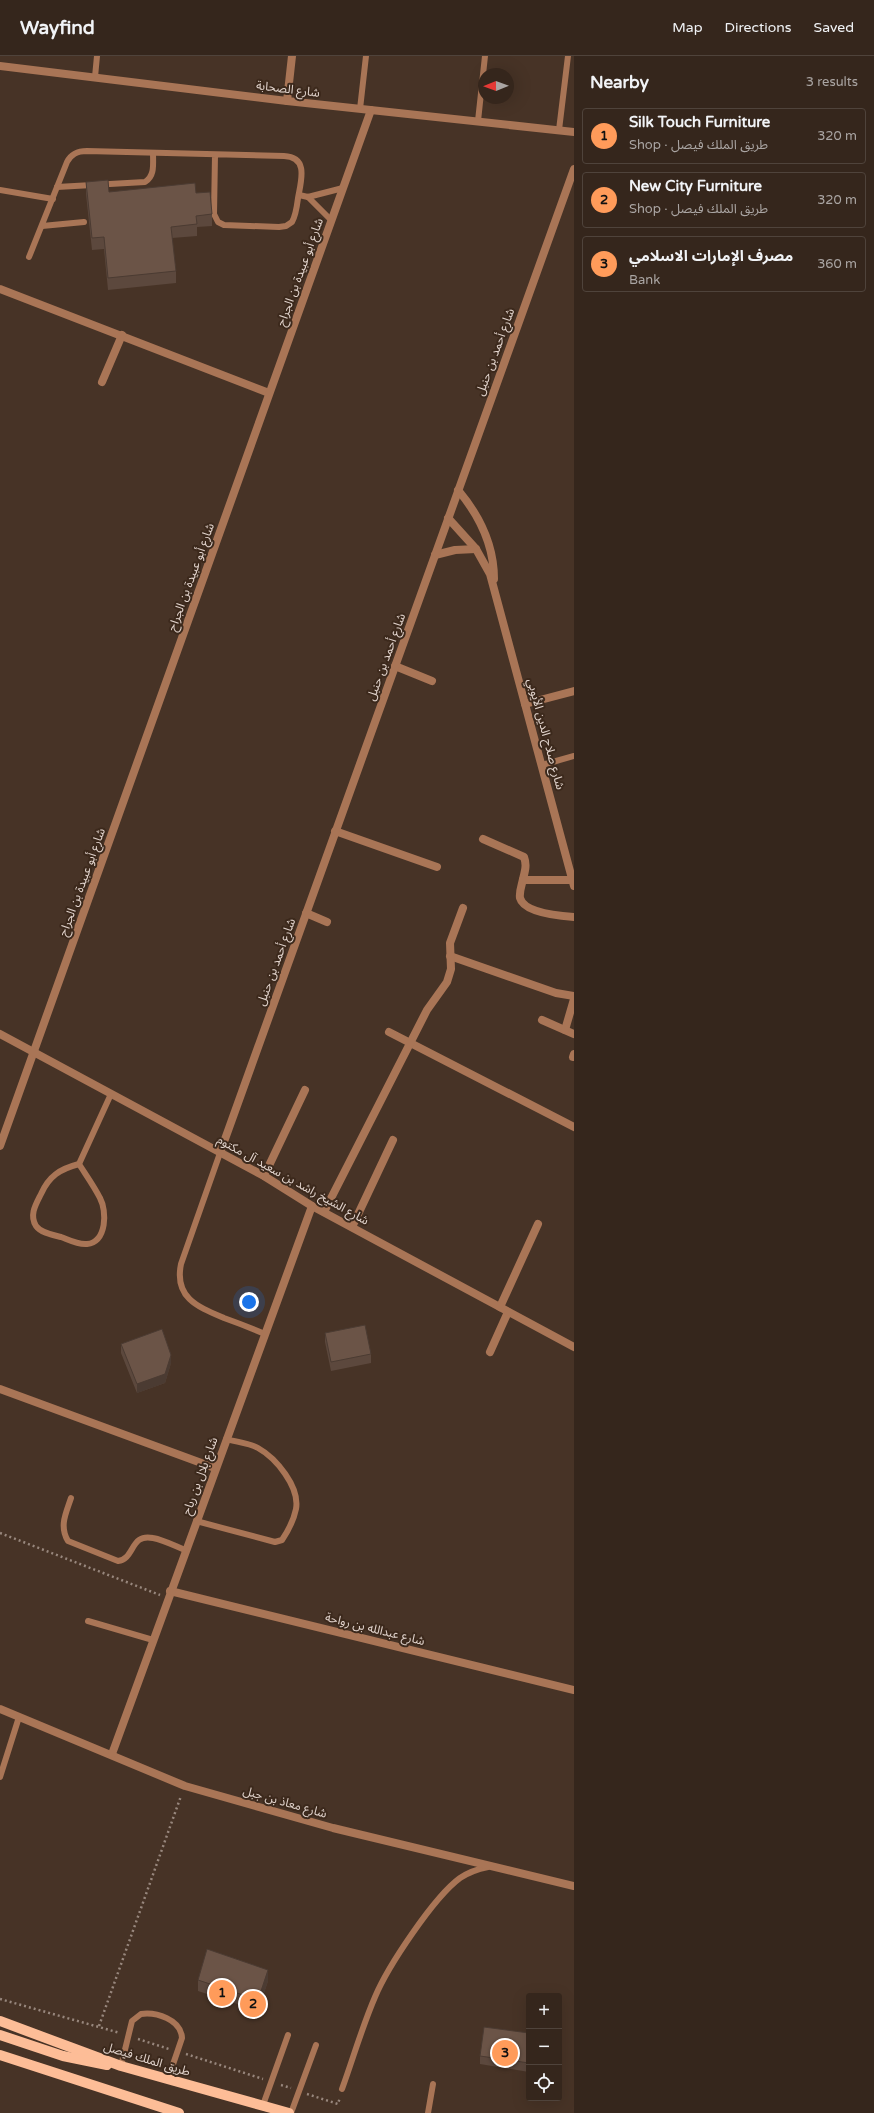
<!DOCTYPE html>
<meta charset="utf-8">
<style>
body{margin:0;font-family:"Varela Round","Noto Sans Arabic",sans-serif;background:#403229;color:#f1f3f6}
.controls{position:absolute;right:12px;bottom:12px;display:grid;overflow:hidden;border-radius:4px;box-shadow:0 4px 16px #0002}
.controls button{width:36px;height:36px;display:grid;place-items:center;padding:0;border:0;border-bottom:1px solid #4f433b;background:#35261c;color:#f1f3f6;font:20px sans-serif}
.compass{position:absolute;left:478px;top:12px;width:36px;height:36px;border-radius:50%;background:#35261c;box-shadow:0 4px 16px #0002;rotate:269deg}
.you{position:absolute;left:249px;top:1246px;width:14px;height:14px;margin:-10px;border:3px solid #fff;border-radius:50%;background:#1a73e8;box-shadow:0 0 0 6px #1a73e833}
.badge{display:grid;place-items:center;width:26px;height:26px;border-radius:50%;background:#ff9b5a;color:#111;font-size:13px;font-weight:700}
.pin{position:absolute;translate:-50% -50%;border:2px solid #fff;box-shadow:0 1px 4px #0006}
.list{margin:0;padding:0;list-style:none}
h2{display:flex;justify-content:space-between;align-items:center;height:52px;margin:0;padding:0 16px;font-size:17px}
h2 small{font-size:13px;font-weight:400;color:#aaa5a3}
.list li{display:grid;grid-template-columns:26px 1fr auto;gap:12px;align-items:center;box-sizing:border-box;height:56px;margin:0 8px 8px;padding:0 8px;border:1px solid #4f433b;border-radius:4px}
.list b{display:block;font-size:15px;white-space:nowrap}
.list p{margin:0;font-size:13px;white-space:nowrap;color:#aaa5a3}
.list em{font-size:13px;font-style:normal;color:#aaa5a3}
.icon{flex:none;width:22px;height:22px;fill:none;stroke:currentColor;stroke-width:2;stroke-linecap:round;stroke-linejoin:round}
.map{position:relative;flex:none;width:574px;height:2057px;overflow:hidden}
header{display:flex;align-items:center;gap:24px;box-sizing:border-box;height:56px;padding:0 20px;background:#35261c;border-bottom:1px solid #4f433b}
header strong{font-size:19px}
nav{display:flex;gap:22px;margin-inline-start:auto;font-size:14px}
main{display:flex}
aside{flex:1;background:#35261c}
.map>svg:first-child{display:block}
</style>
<header>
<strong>Wayfind</strong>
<nav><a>Map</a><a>Directions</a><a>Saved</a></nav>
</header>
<main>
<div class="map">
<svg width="574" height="2057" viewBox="0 0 574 2057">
<rect width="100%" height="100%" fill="#473326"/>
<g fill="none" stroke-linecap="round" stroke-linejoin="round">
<g stroke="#98877d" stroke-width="2.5" stroke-dasharray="2 3" stroke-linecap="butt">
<path d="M0 1477 160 1539"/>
<path d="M0 1943 120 1977"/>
<path d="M99 1970 181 1740"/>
<path d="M138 1983 169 1993"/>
<path d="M186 1998 263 2023"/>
<path d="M281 2029 291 2032"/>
<path d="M307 2038 338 2048 340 2041"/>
</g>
<g stroke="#a97556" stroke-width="6">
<path d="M95 21 97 0"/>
<path d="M360 53 366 0"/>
<path d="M478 65 485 0"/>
<path d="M559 74 568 0"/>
<path d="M57 131 145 126C155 120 153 108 153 97"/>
<path d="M0 134 53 143"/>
<path d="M299 139 308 141 343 132"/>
<path d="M308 141 331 164"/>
<path d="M42 170 84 166"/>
<path d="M29 201 67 106C71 98 77 95 87 95L284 100C309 101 301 125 298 142 297 150 296 159 292 166L286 170 279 171 224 169 218 166 214 158 215 99"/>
<path d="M542 709 574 700"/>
<path d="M220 1097 181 1208C174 1242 198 1251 224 1262 238 1267 251 1272 265 1278"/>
<path d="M79 1108C86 1119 94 1130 100 1142 107 1155 107 1186 87 1188 78 1189 69 1184 61 1181 53 1179 41 1177 36 1170 29 1159 36 1148 41 1138 49 1120 60 1113 79 1108Z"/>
<path d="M79 1108 111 1038"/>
<path d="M71 1442C66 1457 59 1470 68 1485L118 1505C135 1503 130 1477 153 1482 164 1484 175 1490 185 1494"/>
<path d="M196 1465 275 1486 282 1484C288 1475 294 1463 296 1453 300 1431 276 1402 258 1392 249 1387 236 1386 226 1383"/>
<path d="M88 1565 153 1584"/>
<path d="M0 1721 19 1661"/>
<path d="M121 2010 132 1965 141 1958C156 1956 181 1963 182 1982L168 2023"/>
<path d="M342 2033C353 2003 362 1971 375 1941 388 1910 434 1841 460 1822 469 1816 478 1813 488 1811"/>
<path d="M263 2049 288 1979"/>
<path d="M291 2057 316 1989"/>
<path d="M428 2057 433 2028"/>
</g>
<g stroke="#a97556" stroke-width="8">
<path d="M287 45 292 0"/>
<path d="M0 233 269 337"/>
<path d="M102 326 122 279"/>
<path d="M458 434C479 459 494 489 494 523"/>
<path d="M448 462 476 493 490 518 574 830"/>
<path d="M435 499 455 494 476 493"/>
<path d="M395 610 432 625"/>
<path d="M525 648 574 635"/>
<path d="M335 775 437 811"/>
<path d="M483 783 524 801C527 809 525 815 523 823 522 829 519 835 520 842 524 857 560 860 574 861"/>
<path d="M523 824H572"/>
<path d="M306 857 327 866"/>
<path d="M450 900 556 937 574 940"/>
<path d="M542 964 574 978"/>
<path d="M565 974 574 943"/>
<path d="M389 976 574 1071"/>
<path d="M573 1001 574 998"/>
<path d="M0 1090 371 54"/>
<path d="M220 1097 574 113"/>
<path d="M264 1120 305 1034"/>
<path d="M324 1156 427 954 447 926 451 913 450 887 463 852"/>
<path d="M352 1171 393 1084"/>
<path d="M500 1251 538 1168"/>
<path d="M490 1296 508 1256"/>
<path d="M0 1333 215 1412"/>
<path d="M170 1535 574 1634"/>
<path d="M0 1653 185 1730 333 1772 574 1830"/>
<path d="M112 1698 312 1150"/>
</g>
<g stroke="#a97556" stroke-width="8">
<path d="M0 10 287 45 574 76"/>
<path d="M0 978 264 1120 312 1150 574 1291"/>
</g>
<g stroke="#fdbd97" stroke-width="10">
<path d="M0 1965 121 2010 289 2057"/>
<path d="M0 1979 63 2000 107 2009"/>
<path d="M0 1999 179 2057"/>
</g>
</g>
<g fill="#5c483d">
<path d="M86 126 109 136 196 137 212 158V170L197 171V180L172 182 176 215V227L108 234 104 193 92 194 86 138Z"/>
<path d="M325 1277 371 1298V1307L331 1315 325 1286Z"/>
<path d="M121 1288 171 1307 165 1327 137 1337 121 1297Z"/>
<path d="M198 1924 268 1925 258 1955 198 1935Z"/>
<path d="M529 1977V2016L480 2008V2000Z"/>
</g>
<g fill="#4b3b32">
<path d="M171 1299V1307L165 1327 137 1337V1328Z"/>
<path d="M268 1914V1925L258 1955V1944Z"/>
</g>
<g fill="#6b5447" stroke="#4b3b32">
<path d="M108 124 109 136 195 127 196 137 210 136 212 158 196 160 197 168 171 171 176 215 108 222 104 181 92 182 86 126Z"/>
<path d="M365 1269 371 1298 331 1306 325 1277Z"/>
<path d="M162 1273 171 1299 165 1318 137 1328 121 1288Z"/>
<path d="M207 1893 268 1914 258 1944 198 1924Z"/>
<path d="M484 1971 529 1977V2007L480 2000Z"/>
</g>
<g text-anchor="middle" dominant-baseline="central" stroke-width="4" stroke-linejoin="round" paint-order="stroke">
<g font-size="12" fill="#e3d5ce" stroke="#3c291c">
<text transform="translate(288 33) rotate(7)">شارع الصحابة</text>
<text transform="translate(300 216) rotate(-70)">شارع أبو عبيدة بن الجراح</text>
<text transform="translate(495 296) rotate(-70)">شارع أحمد بن حنبل</text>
<text transform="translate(191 521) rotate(-70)">شارع أبو عبيدة بن الجراح</text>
<text transform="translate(386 601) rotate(-70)">شارع أحمد بن حنبل</text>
<text transform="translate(546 678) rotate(75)">شارع صلاح الدين الأيوبي</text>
<text transform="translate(82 826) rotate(-70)">شارع أبو عبيدة بن الجراح</text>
<text transform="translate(276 906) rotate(-70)">شارع أحمد بن حنبل</text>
<text transform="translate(293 1124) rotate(29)">شارع الشيخ راشد بن سعيد آل مكتوم</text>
<text transform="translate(200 1420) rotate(-70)">شارع بلال بن رباح</text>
<text transform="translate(375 1573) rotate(14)">شارع عبدالله بن رواحة</text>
<text transform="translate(285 1746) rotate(16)">شارع معاذ بن جبل</text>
<text transform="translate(147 2003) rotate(17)">طريق الملك فيصل</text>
</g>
</g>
</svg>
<div class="controls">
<button>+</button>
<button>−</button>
<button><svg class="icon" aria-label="locate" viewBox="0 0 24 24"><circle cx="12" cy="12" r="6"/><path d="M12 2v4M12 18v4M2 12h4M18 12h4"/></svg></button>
</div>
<svg class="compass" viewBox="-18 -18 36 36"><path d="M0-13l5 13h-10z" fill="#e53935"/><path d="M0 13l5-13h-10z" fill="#aaa5a3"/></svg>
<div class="you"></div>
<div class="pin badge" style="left:222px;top:1937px">1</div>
<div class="pin badge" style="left:253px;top:1948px">2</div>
<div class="pin badge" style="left:505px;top:1997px">3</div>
</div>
<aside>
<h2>Nearby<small>3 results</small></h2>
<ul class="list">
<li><span class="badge">1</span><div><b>Silk Touch Furniture</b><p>Shop · طريق الملك فيصل</p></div><em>320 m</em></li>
<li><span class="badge">2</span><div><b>New City Furniture</b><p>Shop · طريق الملك فيصل</p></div><em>320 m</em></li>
<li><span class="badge">3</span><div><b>مصرف الإمارات الاسلامي</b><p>Bank</p></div><em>360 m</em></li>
</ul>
</aside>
</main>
